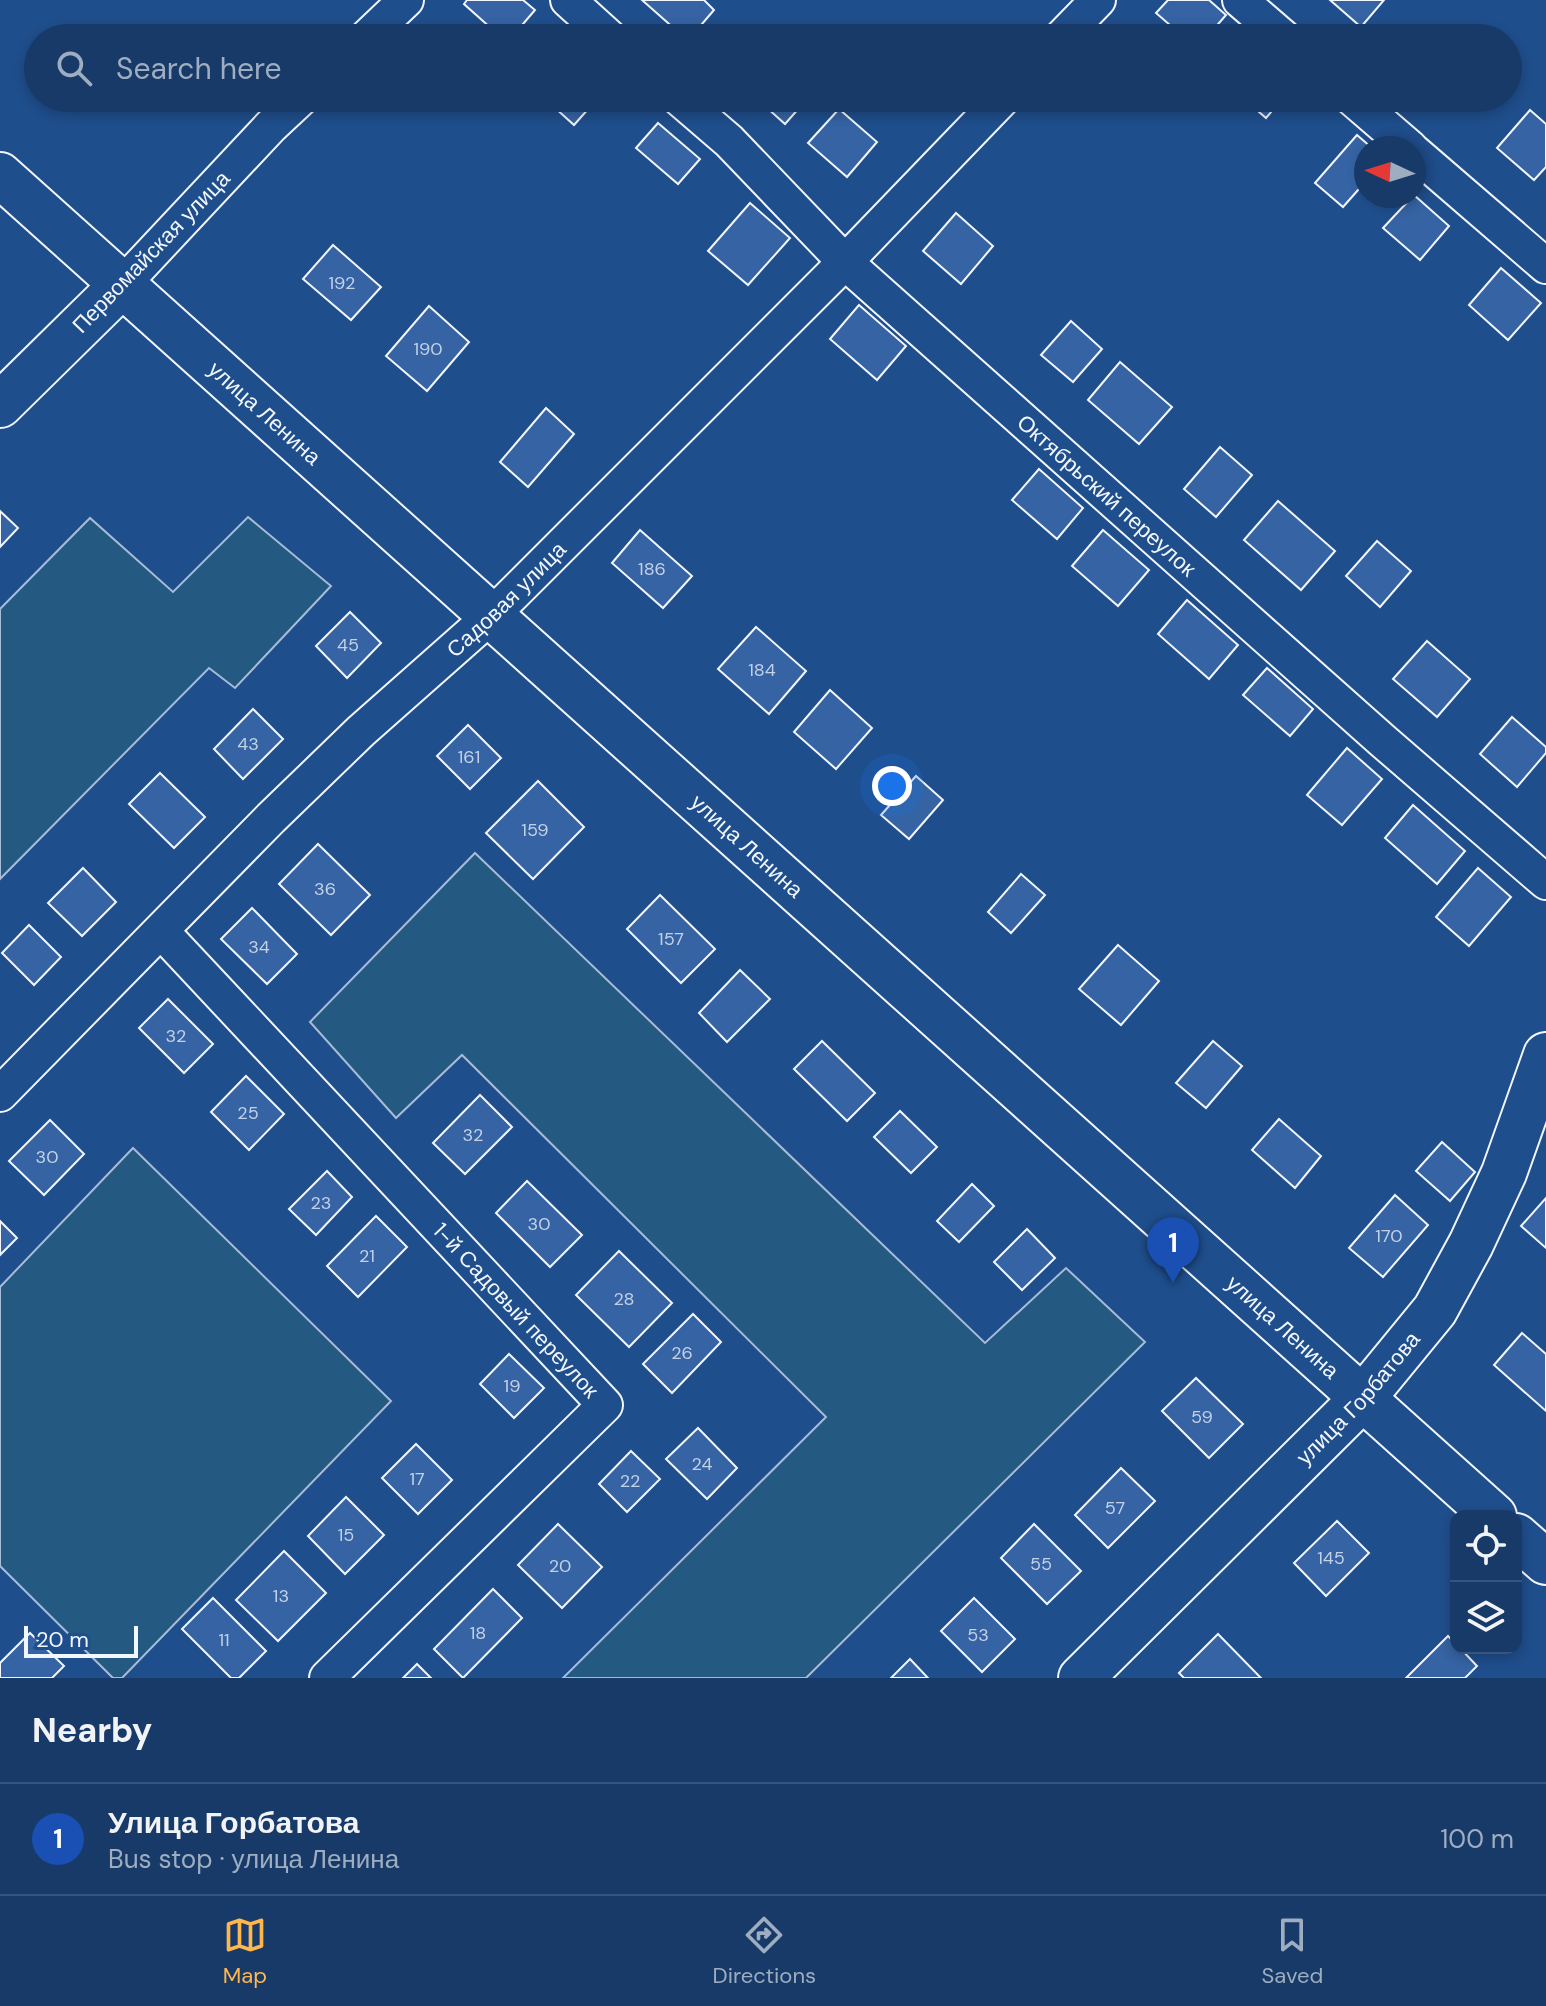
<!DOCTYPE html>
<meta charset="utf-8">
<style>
body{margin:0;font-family:"DM Sans",sans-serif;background:#20416f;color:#f1f3f6}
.controls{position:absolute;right:24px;bottom:24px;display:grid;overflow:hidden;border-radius:16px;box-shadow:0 4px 12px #0003}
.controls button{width:72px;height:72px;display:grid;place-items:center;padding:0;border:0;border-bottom:2px solid #36547d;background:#173a69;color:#f1f3f6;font:40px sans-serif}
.compass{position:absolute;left:1354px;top:136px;width:72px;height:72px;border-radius:50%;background:#173a69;box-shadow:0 4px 12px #0003;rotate:274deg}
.scale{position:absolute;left:24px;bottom:20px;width:114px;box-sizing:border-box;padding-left:8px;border:4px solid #f2f6ff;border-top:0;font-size:22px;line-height:28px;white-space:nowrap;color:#f2f6ff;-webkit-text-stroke:6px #1f4e8c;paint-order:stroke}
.you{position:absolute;left:892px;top:786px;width:28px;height:28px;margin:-20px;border:6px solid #fff;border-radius:50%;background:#1a73e8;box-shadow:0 0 0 12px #1a73e833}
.badge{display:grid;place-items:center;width:52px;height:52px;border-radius:50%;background:#ffb74d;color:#fff;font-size:26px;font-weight:700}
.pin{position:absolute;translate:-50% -66px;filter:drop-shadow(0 2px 4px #0008)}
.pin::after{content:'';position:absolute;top:42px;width:28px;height:24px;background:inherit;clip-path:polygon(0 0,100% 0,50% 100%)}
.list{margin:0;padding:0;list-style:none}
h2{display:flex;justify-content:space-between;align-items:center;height:104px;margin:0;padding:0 32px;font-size:34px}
h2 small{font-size:26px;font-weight:400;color:#9eadc0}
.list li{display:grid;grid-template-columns:52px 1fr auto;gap:24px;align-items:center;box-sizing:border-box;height:112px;padding:0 32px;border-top:2px solid #36547d}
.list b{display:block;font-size:30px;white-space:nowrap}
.list p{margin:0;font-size:26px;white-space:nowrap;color:#9eadc0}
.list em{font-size:26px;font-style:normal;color:#9eadc0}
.icon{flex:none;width:44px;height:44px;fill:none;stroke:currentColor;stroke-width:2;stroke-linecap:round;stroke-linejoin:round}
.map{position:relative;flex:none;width:1546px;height:1678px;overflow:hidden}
.search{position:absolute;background:#173a69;box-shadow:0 4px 12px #0003;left:24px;right:24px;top:24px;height:88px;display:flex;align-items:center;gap:20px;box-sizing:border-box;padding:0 28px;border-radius:44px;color:#9eadc0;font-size:30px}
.sheet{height:216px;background:#173a69}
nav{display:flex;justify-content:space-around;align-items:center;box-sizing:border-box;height:112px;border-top:2px solid #36547d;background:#173a69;font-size:22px;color:#9eadc0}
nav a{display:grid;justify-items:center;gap:4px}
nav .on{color:#ffb74d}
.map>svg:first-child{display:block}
</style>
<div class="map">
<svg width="1546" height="1678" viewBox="0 0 1546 1678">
<rect width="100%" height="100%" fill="#1f4e8c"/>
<g fill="#245a82" stroke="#a8bbd7" stroke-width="2">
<path d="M248 517 331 586 235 688 209 668 0 879V609L90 518 173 592Z"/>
<path d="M475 853 985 1343 1066 1268 1145 1342 806 1678H563L826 1417 462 1055 396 1118 310 1022Z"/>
<path d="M133 1148 391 1401 122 1678H113L0 1566V1287Z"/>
</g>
<g fill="#3563a3" stroke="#f2f6ff" stroke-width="2">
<path d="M467 0H523L535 10 511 38H502L464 4Z"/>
<path d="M642 0H704L714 10 690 38H685Z"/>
<path d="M1168 0H1209L1226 15 1206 38H1185L1156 13Z"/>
<path d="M1330 0H1384L1361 27Z"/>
<path d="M544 98H598L574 125Z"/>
<path d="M756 98H808L785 124Z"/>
<path d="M1243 98H1283L1266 118Z"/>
<path d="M839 109 877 142 847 177 808 143Z"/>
<path d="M1530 110 1546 124V167L1534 180 1497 148Z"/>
<path d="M658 123 700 159 678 184 636 148Z"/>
<path d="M1357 135 1372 148H1366V181L1343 207 1315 183Z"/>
<path d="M1414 195 1449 226 1420 260 1383 228Z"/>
<path d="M750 203 790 238 748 285 708 251Z"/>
<path d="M956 213 993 246 961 284 923 251Z"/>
<path d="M333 245 381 287 351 320 303 279Z"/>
<path d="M1501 268 1541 303 1508 340 1469 305Z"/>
<path d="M859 305 906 346 877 380 830 339Z"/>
<path d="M429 306 469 342 427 391 386 356Z"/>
<path d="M1071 321 1102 349 1073 382 1041 355Z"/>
<path d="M1120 362 1172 407 1139 444 1088 400Z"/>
<path d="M546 408 574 434 528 487 500 462Z"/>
<path d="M1220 447 1252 475 1216 517 1184 489Z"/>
<path d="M1039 469 1083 508 1057 539 1012 500Z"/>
<path d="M1278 501 1335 551 1301 590 1244 540Z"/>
<path d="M0 511 18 528 0 547Z"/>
<path d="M640 530 692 576 663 608 612 563Z"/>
<path d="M1103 530 1149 570 1118 606 1072 566Z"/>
<path d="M1377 541 1411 571 1380 607 1346 576Z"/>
<path d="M1187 600 1238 645 1209 679 1158 634Z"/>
<path d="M350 612 381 643 347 678 316 646Z"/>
<path d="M756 627 806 671 769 714 718 669Z"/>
<path d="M1427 641 1470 679 1437 717 1393 679Z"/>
<path d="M1267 668 1313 709 1290 736 1243 695Z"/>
<path d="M830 690 872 728 836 769 794 732Z"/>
<path d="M253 709 283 739 243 779 214 749Z"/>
<path d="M1512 717 1546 747V753L1517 787 1480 754Z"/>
<path d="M468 725 501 758 470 789 437 756Z"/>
<path d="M1347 748 1382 779 1342 825 1307 795Z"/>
<path d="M160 773 205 817 174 848 129 804Z"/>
<path d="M916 776 943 800 909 839 881 815Z"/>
<path d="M538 781 584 827 533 879 486 833Z"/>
<path d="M1413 805 1465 851 1437 884 1385 838Z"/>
<path d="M318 844 370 895 331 935 279 884Z"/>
<path d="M83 868 116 902 82 936 48 903Z"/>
<path d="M1478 868 1511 897 1469 946 1436 917Z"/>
<path d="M1021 874 1045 895 1011 933 988 912Z"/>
<path d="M660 895 715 949 681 983 627 929Z"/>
<path d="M252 908 297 954 267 984 221 939Z"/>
<path d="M29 925 61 957 34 985 2 953Z"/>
<path d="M1118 945 1159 981 1121 1025 1079 989Z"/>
<path d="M740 970 770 999 727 1042 699 1013Z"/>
<path d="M168 999 213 1044 184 1073 139 1028Z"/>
<path d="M822 1041 875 1093 847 1121 794 1069Z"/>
<path d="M1213 1041 1242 1066 1206 1108 1176 1083Z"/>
<path d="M246 1076 284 1114 249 1150 211 1112Z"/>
<path d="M480 1095 512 1127 465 1174 433 1143Z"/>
<path d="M900 1111 937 1147 911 1173 874 1137Z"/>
<path d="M1279 1119 1321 1156 1295 1188 1252 1150Z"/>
<path d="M50 1120 84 1154 44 1195 9 1161Z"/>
<path d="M1442 1142 1475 1172 1450 1201 1416 1171Z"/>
<path d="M327 1171 352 1197 316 1235 289 1209Z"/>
<path d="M527 1181 582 1235 550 1267 496 1213Z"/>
<path d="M972 1184 994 1206 959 1242 937 1221Z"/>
<path d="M1395 1195 1428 1225 1383 1277 1349 1248Z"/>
<path d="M1546 1198V1248L1521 1226Z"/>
<path d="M376 1216 407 1247 358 1297 327 1266Z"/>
<path d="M0 1221 17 1238 0 1255Z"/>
<path d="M1027 1229 1055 1258 1022 1290 994 1262Z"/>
<path d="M619 1251 672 1303 629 1347 576 1295Z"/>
<path d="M693 1314 721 1342 672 1393 643 1364Z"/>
<path d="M1522 1333 1546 1354V1411L1494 1365Z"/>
<path d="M509 1354 544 1388 514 1418 480 1384Z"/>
<path d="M1196 1378 1243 1424 1209 1458 1162 1411Z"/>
<path d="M698 1428 737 1468 707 1499 666 1459Z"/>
<path d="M416 1444 452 1480 418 1514 382 1478Z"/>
<path d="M631 1451 660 1479 627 1512 599 1484Z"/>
<path d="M1121 1468 1155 1501 1108 1548 1075 1515Z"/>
<path d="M346 1497 384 1535 345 1574 308 1536Z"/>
<path d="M1337 1521 1369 1553 1326 1596 1294 1563Z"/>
<path d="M558 1524 602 1567 562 1608 518 1565Z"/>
<path d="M1034 1524 1081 1571 1047 1604 1001 1558Z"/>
<path d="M284 1551 326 1593 278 1641 236 1600Z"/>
<path d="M493 1589 522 1618 463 1678 434 1649Z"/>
<path d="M213 1598 266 1651 239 1678H231L182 1629Z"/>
<path d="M974 1598 1015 1639 982 1672 941 1631Z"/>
<path d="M30 1633 64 1666 52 1678H0V1663Z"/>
<path d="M1218 1634 1261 1678H1184L1179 1673Z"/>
<path d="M1448 1636 1456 1644V1648H1460L1477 1666 1465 1678H1406Z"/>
<path d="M910 1659 928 1678H891Z"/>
<path d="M417 1664 431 1678H403Z"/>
</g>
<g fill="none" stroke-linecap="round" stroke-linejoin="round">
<defs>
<g id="street">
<path d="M568 0 610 38"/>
<path d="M1240 0 1284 38"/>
<path d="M366 38 406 0"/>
<path d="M1061 38 1098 0"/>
<path id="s1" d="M679 98 729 141 845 262 1383 741 1546 882"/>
<path d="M1352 98 1410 148"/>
<path d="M1414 152 1546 266"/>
<path d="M121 286 271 126 301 98"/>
<path id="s2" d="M162 932 605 1405 327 1678"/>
<path id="s3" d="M0 1094 271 818 361 731 491 616 845 262 1003 98"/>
</g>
<g id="secondary">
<path id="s4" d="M0 175 1494 1516"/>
<path d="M0 405 121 286"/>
<path d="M1516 1536 1546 1562"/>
</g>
<g id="primary">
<path id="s5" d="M1081 1678 1362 1399 1435 1310 1471 1244 1504 1173 1546 1055"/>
</g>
</defs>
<use href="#street" stroke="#f2f6ff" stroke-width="38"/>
<use href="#secondary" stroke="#f2f6ff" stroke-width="48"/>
<use href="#primary" stroke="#f2f6ff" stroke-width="48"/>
<use href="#street" stroke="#1f4e8c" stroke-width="34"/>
<use href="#secondary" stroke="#1f4e8c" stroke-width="44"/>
<use href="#primary" stroke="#1f4e8c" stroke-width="44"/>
</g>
<g text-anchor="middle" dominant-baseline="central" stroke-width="6" stroke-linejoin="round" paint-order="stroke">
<g font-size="18" fill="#c3d1e8">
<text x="342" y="283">192</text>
<text x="428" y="349">190</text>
<text x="652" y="569">186</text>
<text x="348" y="645">45</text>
<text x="762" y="670">184</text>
<text x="248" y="744">43</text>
<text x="469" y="757">161</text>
<text x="535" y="830">159</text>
<text x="325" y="889">36</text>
<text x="671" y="939">157</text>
<text x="259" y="947">34</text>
<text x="176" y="1036">32</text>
<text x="248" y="1113">25</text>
<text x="473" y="1135">32</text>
<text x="47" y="1157">30</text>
<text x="321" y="1203">23</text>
<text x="539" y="1224">30</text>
<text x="1389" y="1236">170</text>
<text x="367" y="1256">21</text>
<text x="624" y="1299">28</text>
<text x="682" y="1353">26</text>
<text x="512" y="1386">19</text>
<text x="1202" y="1417">59</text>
<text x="702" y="1464">24</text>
<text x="417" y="1479">17</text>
<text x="630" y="1481">22</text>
<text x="1115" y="1508">57</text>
<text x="346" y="1535">15</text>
<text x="1331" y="1558">145</text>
<text x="1041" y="1564">55</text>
<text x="560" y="1566">20</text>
<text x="281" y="1596">13</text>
<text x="478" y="1633">18</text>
<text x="978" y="1635">53</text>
<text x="224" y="1640">11</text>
</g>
<g font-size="22" fill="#f2f6ff" stroke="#1f4e8c">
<text transform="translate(151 252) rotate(-46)">Первомайская улица</text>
<text stroke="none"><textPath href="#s4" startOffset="356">улица Ленина</textPath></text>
<text stroke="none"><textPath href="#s1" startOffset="584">Октябрьский переулок</textPath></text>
<text stroke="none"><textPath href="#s3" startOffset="708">Садовая улица</textPath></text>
<text stroke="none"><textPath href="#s4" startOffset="1004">улица Ленина</textPath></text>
<text stroke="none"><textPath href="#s2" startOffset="518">1-й Садовый переулок</textPath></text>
<text stroke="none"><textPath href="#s4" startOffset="1724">улица Ленина</textPath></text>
<text stroke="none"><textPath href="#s5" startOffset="394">улица Горбатова</textPath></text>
</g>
</g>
</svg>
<div class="controls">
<button><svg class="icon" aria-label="locate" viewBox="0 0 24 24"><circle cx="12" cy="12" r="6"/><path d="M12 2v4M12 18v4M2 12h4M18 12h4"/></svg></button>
<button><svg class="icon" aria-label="layers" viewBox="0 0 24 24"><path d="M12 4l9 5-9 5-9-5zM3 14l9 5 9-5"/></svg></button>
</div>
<svg class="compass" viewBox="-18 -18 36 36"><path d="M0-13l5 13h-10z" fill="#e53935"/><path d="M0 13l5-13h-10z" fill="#9eadc0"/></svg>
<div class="scale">20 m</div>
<div class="you"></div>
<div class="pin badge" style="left:1173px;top:1283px;background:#1a4fb4">1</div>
<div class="search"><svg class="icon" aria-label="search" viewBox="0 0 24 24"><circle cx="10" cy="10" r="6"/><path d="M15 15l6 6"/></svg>Search here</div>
</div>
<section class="sheet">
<h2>Nearby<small></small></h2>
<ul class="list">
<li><span class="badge" style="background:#1a4fb4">1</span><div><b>Улица Горбатова</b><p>Bus stop · улица Ленина</p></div><em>100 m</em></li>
</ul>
</section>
<nav>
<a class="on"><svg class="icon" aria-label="map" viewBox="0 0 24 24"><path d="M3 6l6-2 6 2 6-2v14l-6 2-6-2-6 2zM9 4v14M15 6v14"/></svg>Map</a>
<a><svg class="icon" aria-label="directions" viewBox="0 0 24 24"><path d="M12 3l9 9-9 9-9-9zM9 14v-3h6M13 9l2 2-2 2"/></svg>Directions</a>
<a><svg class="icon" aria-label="saved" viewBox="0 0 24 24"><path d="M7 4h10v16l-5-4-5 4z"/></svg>Saved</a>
</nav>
